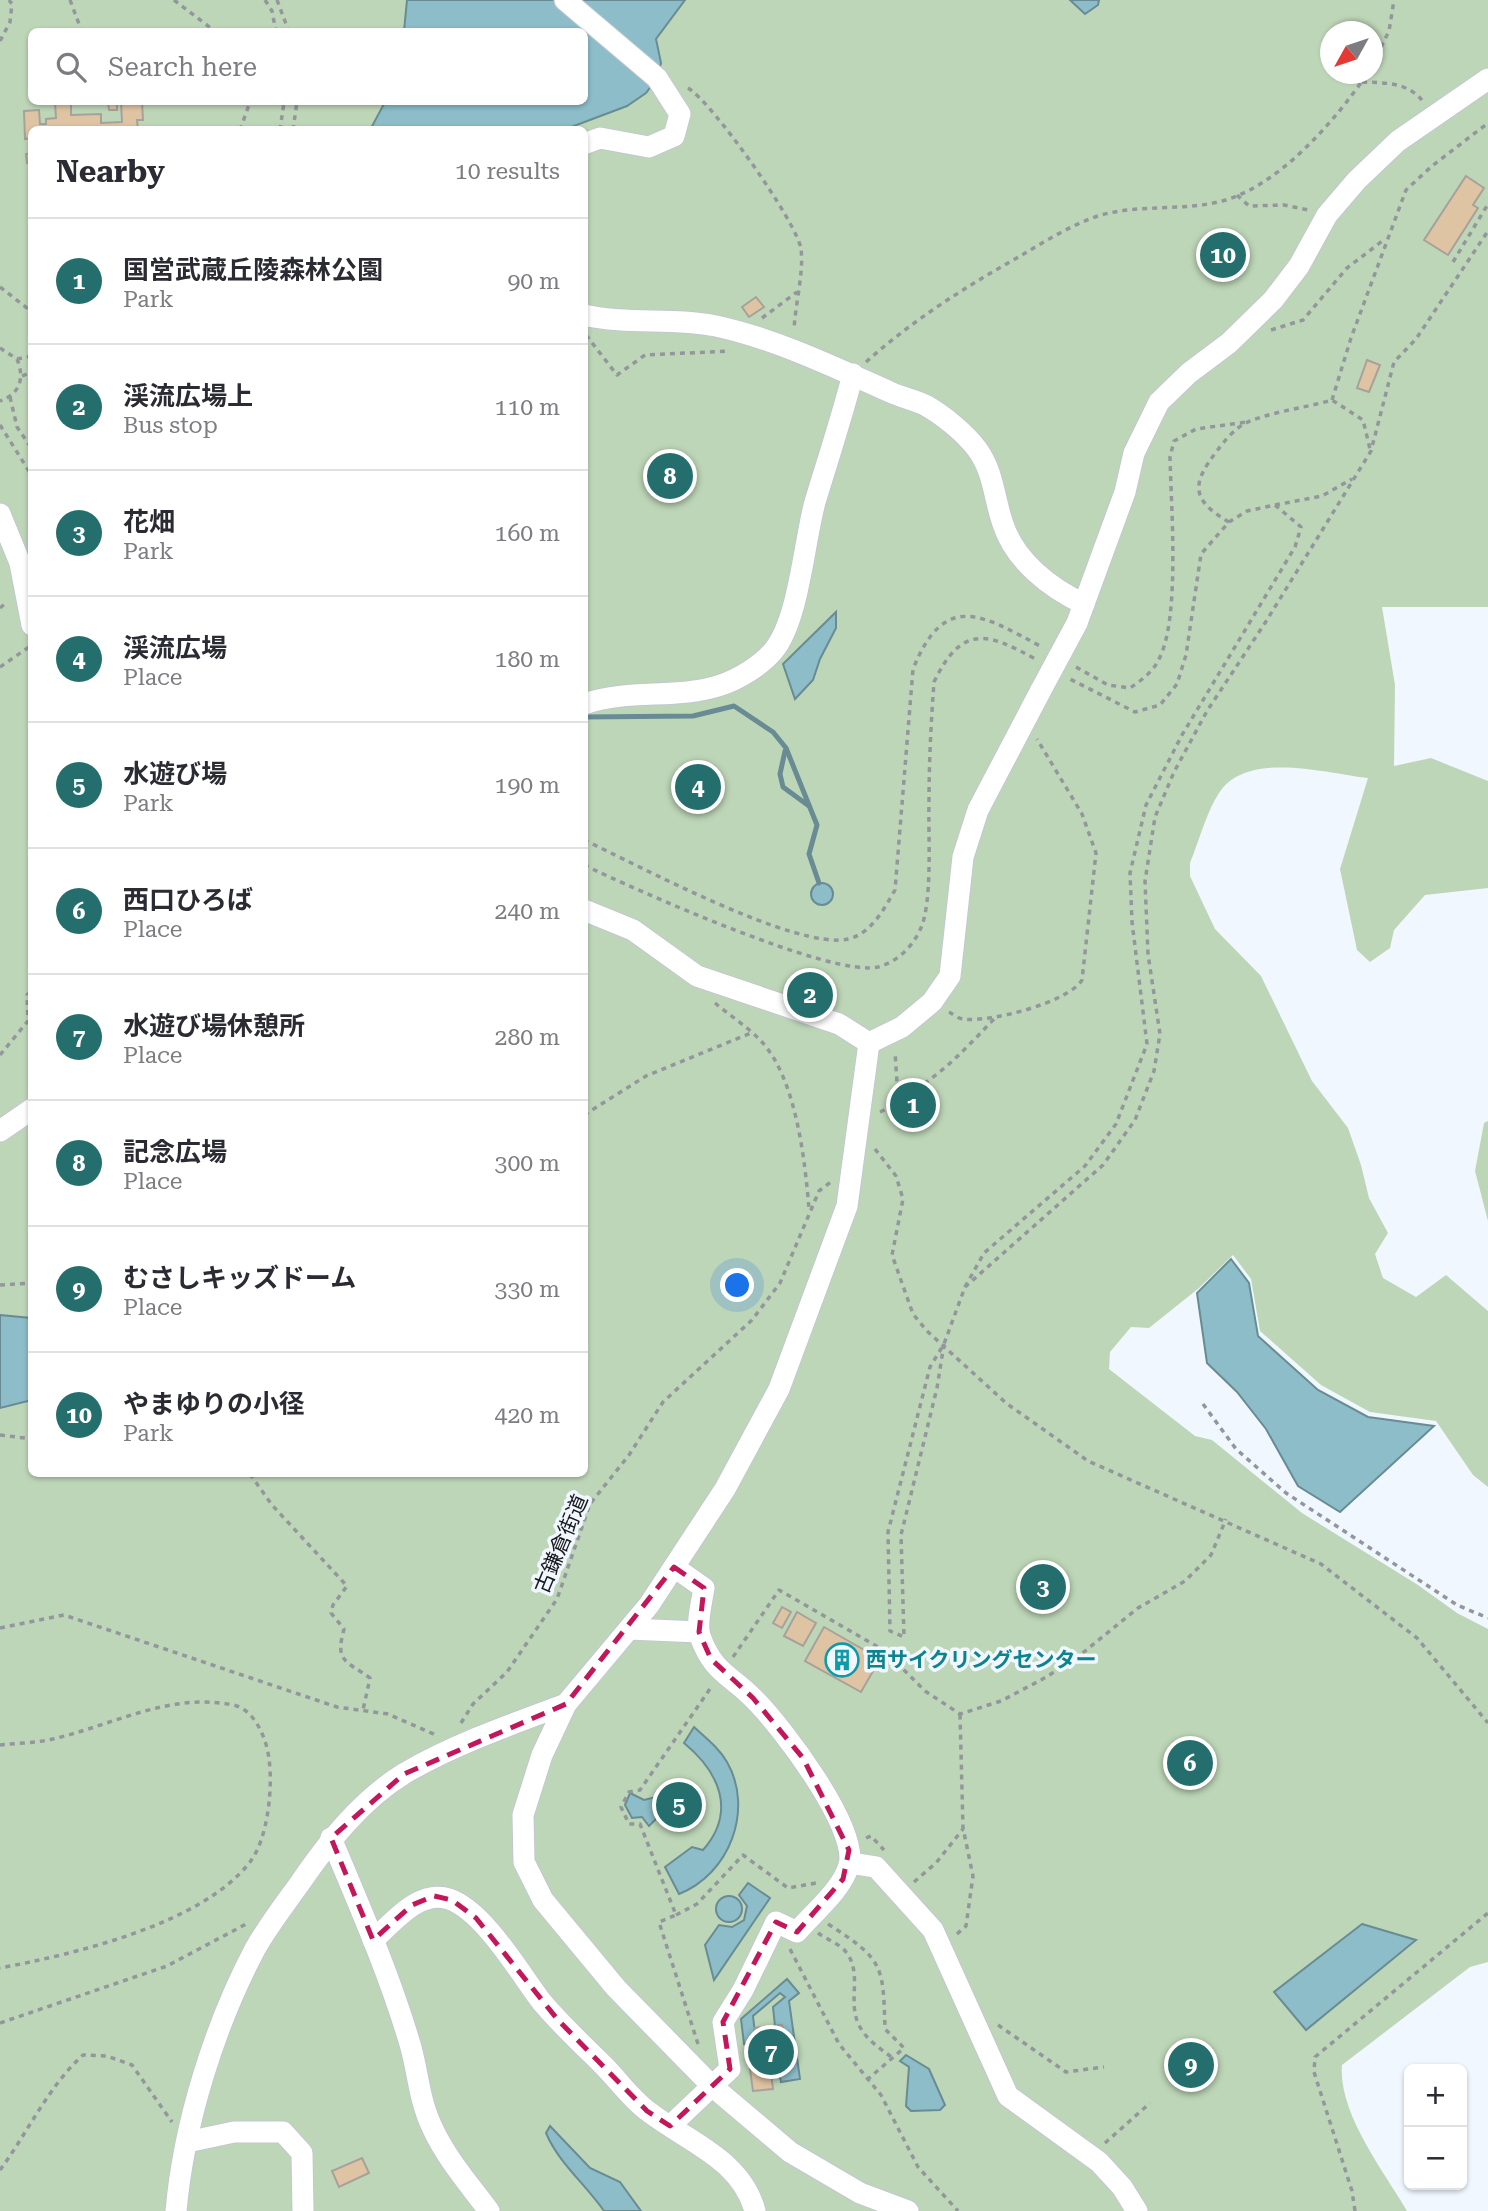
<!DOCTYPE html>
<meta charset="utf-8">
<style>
body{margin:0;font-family:"Roboto Serif","Noto Sans JP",serif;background:#f2f2f3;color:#2b2b33}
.controls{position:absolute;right:21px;bottom:21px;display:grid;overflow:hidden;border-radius:10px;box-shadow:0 2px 5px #0004}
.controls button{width:63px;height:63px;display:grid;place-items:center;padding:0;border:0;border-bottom:2px solid #e1e1e2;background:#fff;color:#2b2b33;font:35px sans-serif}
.compass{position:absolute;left:1320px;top:21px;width:63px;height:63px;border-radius:50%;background:#fff;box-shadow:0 2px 5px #0004;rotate:230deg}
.you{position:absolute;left:738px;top:1286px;width:24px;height:24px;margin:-18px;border:5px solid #fff;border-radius:50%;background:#1a73e8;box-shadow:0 0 0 10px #1a73e833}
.badge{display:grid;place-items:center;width:46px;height:46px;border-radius:50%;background:#246f6d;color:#fff;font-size:23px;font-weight:700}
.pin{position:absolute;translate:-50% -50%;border:4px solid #fff;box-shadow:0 2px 7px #0006}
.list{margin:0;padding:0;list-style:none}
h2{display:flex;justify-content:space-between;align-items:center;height:91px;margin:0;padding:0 28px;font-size:30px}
h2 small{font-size:23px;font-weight:400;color:#7c7c81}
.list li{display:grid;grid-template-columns:46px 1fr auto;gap:21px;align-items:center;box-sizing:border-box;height:126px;padding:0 28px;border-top:2px solid #e1e1e2}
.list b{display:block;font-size:26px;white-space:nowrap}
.list p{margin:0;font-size:23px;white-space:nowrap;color:#7c7c81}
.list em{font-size:23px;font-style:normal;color:#7c7c81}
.icon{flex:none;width:38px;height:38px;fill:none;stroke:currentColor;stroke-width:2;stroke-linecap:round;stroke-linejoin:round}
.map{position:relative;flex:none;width:1488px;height:2211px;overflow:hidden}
.search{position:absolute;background:#fff;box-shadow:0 2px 5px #0004;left:28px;top:28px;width:560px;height:77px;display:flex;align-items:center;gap:18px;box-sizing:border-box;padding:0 24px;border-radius:10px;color:#7c7c81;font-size:26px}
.panel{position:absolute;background:#fff;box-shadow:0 2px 5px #0004;left:28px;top:126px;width:560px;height:1351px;border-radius:10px}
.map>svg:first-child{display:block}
</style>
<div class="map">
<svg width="1488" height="2211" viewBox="0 0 1488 2211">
<rect width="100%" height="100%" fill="#f1f7fe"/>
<g fill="#bed6b8" fill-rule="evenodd">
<path d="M0 0H1488V607H1382L1395 685 1394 766 1431 758 1488 781V888L1425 895 1394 930 1390 948 1370 962 1357 950 1340 869 1368 778C1326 773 1246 750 1219 793 1206 813 1199 841 1190 863V876L1215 929 1261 976 1312 1081 1348 1128 1361 1165 1369 1198 1388 1233 1375 1254 1383 1278 1416 1297 1446 1275 1488 1311V1487L1473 1475 1436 1421 1370 1412 1321 1385 1260 1331 1251 1279 1233 1255 1199 1288 1149 1328 1131 1327 1110 1352 1109 1369 1195 1436 1212 1440 1302 1513 1418 1585 1457 1613 1488 1629V1962L1470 1967 1342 2065C1338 2113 1383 2170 1407 2211H0ZM32 32H584V102H32ZM1330 32H1372V74H1330ZM32 130H584V1474H32Z"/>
<path d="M1488 1121V1221L1475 1171 1484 1123Z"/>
</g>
<g fill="#8cbdc8" stroke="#698c94" stroke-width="2">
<path d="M407 0H685L656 39 661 63 657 78 646 93 627 106 566 129 370 130 385 102H584V32L404 31Z"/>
<path d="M1070 0H1099L1098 5 1085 14Z"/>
<path d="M836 612V628L820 659 813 680 795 699 783 664Z"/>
<circle cx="822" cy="894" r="11"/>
<path d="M1231 1259 1249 1283 1258 1336 1318 1390 1368 1417 1434 1426 1340 1512 1298 1486 1266 1429 1237 1392 1207 1363 1197 1293Z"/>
<path d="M0 1315 31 1318 32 1400 0 1408Z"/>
<path d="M694 1727C706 1738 719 1748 727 1762 754 1809 730 1874 679 1894L665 1867 692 1847 703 1850C737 1811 719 1772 684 1743Z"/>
<path d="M630 1793 644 1800 656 1797 655 1814 659 1816 649 1826 642 1817 632 1818 625 1805Z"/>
<path d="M748 1883 770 1898 714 1980 705 1945 719 1925 732 1927 744 1920 747 1906 739 1895Z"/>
<circle cx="729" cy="1909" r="13"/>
<path d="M1362 1924 1416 1940 1306 2030 1274 1992Z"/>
<path d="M787 1979 799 1993 789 2001 800 2079 781 2082 779 2072 787 2071 782 2025 775 2026 773 2007 785 1997 780 1993 753 2016 756 2042 744 2044 741 2019Z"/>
<path d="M906 2055 929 2069 945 2105 940 2110 911 2111 906 2106 909 2067 900 2061Z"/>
<path d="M550 2126 590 2168 620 2182 641 2211H604C586 2185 558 2162 546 2133Z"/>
</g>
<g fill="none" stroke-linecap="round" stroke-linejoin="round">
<g stroke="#698c94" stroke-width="5">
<path d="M584 717 693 716 734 706 773 732 786 748 817 825 809 854 819 883"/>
<path d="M785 751 780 774 783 787 809 806"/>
</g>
</g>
<g fill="#dfc4a3" stroke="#a7a19b" stroke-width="2">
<path d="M55 102H71V115L101 114V123L122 122 121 102H142L143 120H137L138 130H32V138L25 139 24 111 39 110 40 124H46V119L56 118Z"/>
<path d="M108 102H117V110H109Z"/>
<path d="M32 153V163H27L26 154Z"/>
<path d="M1466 176 1484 188 1473 205 1478 208 1448 255 1424 240Z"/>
<path d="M756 297 764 307 749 317 742 307Z"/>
<path d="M1367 360 1380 365 1369 392 1357 388Z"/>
<path d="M910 1097 918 1107 906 1117 897 1108Z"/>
<path d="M782 1607 791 1612 782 1628 773 1623Z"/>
<path d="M797 1612 816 1623 803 1646 784 1636Z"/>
<path d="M824 1627 880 1659 861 1692 805 1661Z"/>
<path d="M782 2025 787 2071 771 2073 773 2089 753 2091 749 2062H758L754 2028Z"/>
<circle cx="1191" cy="2065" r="18"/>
<path d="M362 2158 369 2173 339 2187 332 2171Z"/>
</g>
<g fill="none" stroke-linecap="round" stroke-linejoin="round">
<defs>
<g id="minor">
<path d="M565 0 657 78 680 114 674 136 649 147 600 138 584 144"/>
<path d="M584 315C628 325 673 317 716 326 776 339 834 367 890 392 901 397 914 400 925 405 943 415 965 433 977 449 994 472 994 499 1003 524 1015 561 1050 588 1084 604"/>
<path d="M0 514 20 563 32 625"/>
<path d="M1077 623 1125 492 1134 453 1159 402 1189 373 1229 343 1273 300 1299 266 1327 215 1357 180 1398 141 1488 79"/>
<path d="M584 704C630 688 676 700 721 685 739 679 762 665 774 650 799 619 804 542 815 502 828 459 842 417 853 374"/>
<path d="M584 910 633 930 697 976 839 1024 869 1043"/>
<path d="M869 1043 847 1206 779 1389 725 1489 649 1605 566 1704 542 1755 523 1815 524 1862 543 1900 616 1988 712 2086 790 2152 860 2193 908 2211"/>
<path d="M869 1043 902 1027 932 1002 950 976 963 857 978 810 1041 690"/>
<path d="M0 1131 32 1109"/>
<path d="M629 1629 699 1632"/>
<path d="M331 1838C359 1905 389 1973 410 2044 418 2071 419 2100 432 2127 446 2158 469 2184 489 2211"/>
<path d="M850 1863 876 1867 933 1930 1008 2096 1099 2162 1122 2187 1137 2211"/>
<path d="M373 1940C394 1922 419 1889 449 1899 484 1911 519 1972 541 2001 560 2024 583 2045 604 2066 619 2081 632 2100 649 2112 688 2142 741 2159 755 2211"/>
<path d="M670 2126 730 2069 723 2022 743 1990 776 1922 797 1932C813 1913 842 1890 849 1865 859 1828 781 1726 755 1700 731 1675 713 1673 700 1636 696 1623 702 1601 704 1588L674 1567"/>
<path d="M187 2142 234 2132H283L302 2153 303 2211"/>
<path d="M176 2211C184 2123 214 2027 255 1949 268 1926 285 1904 300 1883 329 1841 361 1800 405 1773 455 1744 512 1724 566 1704"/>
</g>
</defs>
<use href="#minor" stroke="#c2c8cf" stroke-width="23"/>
<g stroke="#93979c" stroke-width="3.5" stroke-dasharray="5 5" stroke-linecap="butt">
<path d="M70 0 82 32"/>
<path d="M174 0 216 32"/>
<path d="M265 0 272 11 276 32"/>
<path d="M277 0 289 32"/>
<path d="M0 41 10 22 12 4 9 0"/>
<path d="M1372 65 1389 31 1394 0"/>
<path d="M1362 82C1386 83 1406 82 1422 100"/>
<path d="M688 88C712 102 797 222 801 249 804 272 795 306 794 330"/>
<path d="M240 130 250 102"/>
<path d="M280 130 284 102"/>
<path d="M293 130 297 102"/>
<path d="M1237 195 1249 206 1284 205 1308 210"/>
<path d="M1453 262 1488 204"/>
<path d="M0 287 32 312"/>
<path d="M762 318 797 292"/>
<path d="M1271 330 1303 320 1347 268 1385 239"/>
<path d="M586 335 617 375 645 355 730 351"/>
<path d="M0 348 17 359C25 378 20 394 0 401"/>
<path d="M17 359 32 356"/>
<path d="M866 362C912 321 962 289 1015 259 1041 244 1067 227 1095 217 1136 203 1180 212 1222 201 1279 186 1335 121 1367 74"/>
<path d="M22 376 32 372"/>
<path d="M10 397 17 427 32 449"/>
<path d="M1332 400 1351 338 1406 190 1432 166 1488 123"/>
<path d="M0 425 32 476"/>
<path d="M1275 505 1322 496 1352 479"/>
<path d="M1229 522C1191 500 1191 484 1217 451 1224 441 1237 426 1248 422 1274 411 1305 408 1332 400L1363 420 1370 449"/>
<path d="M0 608 7 602"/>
<path d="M0 667 32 645"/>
<path d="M1076 667 1108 685 1130 688C1142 680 1154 671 1160 657 1180 615 1171 507 1170 457L1174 441 1196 429 1247 422"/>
<path d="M584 840C636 864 797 951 848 939 871 934 884 909 895 890L913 669C945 590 982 615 1042 647"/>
<path d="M584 865C634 889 832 978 878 967 897 962 912 947 920 930 933 904 928 834 929 803 929 763 931 722 934 682 962 624 987 632 1037 660"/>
<path d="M715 1003C729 1015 748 1027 761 1041 796 1078 805 1160 809 1209"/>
<path d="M949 1012C953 1014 959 1019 963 1019 990 1023 1069 1002 1082 980L1096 853 1082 814 1037 739"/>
<path d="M0 1055 28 1021 27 995 32 990"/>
<path d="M898 1098C937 1081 966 1048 995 1018"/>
<path d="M880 1112 889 1108 898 1098 895 1052"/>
<path d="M584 1115 646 1076 751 1033"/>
<path d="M875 1149 896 1176 903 1199 892 1255 913 1314 927 1331 1006 1403 1088 1461 1321 1564 1417 1638 1488 1723"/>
<path d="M0 1285 32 1283"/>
<path d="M965 1287 984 1253 1085 1166 1116 1124 1147 1044 1132 922 1130 873 1146 805 1182 735 1295 547 1301 527 1275 505 1247 511 1229 522 1201 554 1186 655 1177 684 1160 705 1135 712 1068 678"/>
<path d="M944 1344 937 1388 901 1535 904 1637 890 1631 888 1532 930 1367 944 1344 965 1287 1103 1165 1135 1120 1154 1071 1160 1034 1148 954 1145 881 1155 817 1174 772 1207 711 1265 623 1371 451 1394 362 1416 339 1488 231"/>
<path d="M1203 1404 1236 1449 1286 1493 1457 1605 1488 1618"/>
<path d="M0 1435 32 1439"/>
<path d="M250 1474 272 1505 347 1586 333 1605 331 1613 344 1629C335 1662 345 1660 370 1678L363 1710"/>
<path d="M0 1628 64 1615 337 1707 388 1714 438 1736"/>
<path d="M733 1657 779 1590 885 1651 925 1691 960 1714 1001 1701 1041 1680 1074 1660 1138 1608 1185 1581 1211 1555 1226 1519"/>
<path d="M461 1723 473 1704 507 1672 557 1599 590 1504 629 1455 663 1402 752 1320 780 1283 819 1191 832 1181"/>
<path d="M0 1745C17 1743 36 1743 53 1739 113 1725 170 1692 233 1705 255 1709 267 1740 269 1759 273 1787 268 1839 250 1862 202 1924 75 1954 0 1968"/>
<path d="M866 1838 871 1836 884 1850"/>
<path d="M914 1882 936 1863 963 1829"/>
<path d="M676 1915 697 1904 743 1855 788 1888 816 1883"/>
<path d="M828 1924C884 1960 883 1965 885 2029L904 2048 868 2079"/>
<path d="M818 1933C826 1939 840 1944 846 1952 863 1973 847 2002 859 2025 866 2040 881 2049 894 2059"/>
<path d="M957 1934 966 1926 973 1876 963 1828 960 1714"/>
<path d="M790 1949 839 2044 881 2095 918 2167 958 2211"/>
<path d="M0 2023 167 1966 248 1923"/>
<path d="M998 2025 1066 2072 1104 2067"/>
<path d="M698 2044 659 1922 676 1915 640 1824H629L621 1807 629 1792 640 1790 712 1686"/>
<path d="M1105 2143 1150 2103"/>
<path d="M0 2170C28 2132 48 2087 83 2055L107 2056 132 2065 172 2122"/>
<path d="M1355 2211 1352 2191 1314 2072 1315 2057 1488 1913"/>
</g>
<use href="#minor" stroke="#fff" stroke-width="21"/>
<defs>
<path id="minor-bridge" d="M1041 690 1077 623"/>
</defs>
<use href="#minor-bridge" stroke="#c2c8cf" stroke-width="23" stroke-linecap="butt"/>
<use href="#minor-bridge" stroke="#fff" stroke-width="21"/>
</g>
<path fill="none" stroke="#c2185b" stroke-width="5" stroke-dasharray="14 9" stroke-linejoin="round" d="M674 1567 704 1588 699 1632 711 1659 753 1698 803 1758 849 1850 843 1879 797 1932 776 1922 723 2022 730 2069 670 2126 647 2111 558 2020 476 1918 452 1900 434 1896 412 1905 373 1940 331 1838 404 1774 566 1704Z"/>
<defs>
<symbol id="building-ring" viewBox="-11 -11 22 22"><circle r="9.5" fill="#f1f7fe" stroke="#0f9aa8" stroke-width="1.5"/><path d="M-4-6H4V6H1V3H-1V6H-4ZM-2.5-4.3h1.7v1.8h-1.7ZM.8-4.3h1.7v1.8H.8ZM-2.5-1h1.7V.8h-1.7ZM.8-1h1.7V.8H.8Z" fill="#0f9aa8"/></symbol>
</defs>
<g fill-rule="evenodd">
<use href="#building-ring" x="823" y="1641" width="38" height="38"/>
</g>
<g text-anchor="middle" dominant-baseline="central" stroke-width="7" stroke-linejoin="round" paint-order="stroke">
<g font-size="21" fill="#16181b" stroke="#f1f7fe">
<text transform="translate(561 1544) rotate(-67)">古鎌倉街道</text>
</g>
<g font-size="21" font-weight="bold" fill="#0d838f" stroke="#f1f7fe" text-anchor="start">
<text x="866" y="1660">西サイクリングセンター</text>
</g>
</g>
</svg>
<div class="controls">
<button>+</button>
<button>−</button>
</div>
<svg class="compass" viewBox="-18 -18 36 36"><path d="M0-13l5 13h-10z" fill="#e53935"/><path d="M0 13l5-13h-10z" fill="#7c7c81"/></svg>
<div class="you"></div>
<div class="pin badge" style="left:913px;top:1105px">1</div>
<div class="pin badge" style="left:810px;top:995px">2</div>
<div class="pin badge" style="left:1043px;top:1587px">3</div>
<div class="pin badge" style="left:698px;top:787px">4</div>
<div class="pin badge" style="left:679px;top:1805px">5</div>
<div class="pin badge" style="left:1190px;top:1763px">6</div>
<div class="pin badge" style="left:771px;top:2052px">7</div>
<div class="pin badge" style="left:670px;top:476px">8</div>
<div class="pin badge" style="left:1191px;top:2065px">9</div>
<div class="pin badge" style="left:1223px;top:255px">10</div>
<div class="search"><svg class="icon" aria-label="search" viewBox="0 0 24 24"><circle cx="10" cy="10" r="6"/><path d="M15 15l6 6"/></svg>Search here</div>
<section class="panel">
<h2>Nearby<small>10 results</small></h2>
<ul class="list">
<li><span class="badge">1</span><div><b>国営武蔵丘陵森林公園</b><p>Park</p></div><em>90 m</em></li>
<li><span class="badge">2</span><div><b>渓流広場上</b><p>Bus stop</p></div><em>110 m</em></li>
<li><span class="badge">3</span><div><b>花畑</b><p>Park</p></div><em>160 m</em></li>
<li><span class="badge">4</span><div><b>渓流広場</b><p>Place</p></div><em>180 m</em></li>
<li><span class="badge">5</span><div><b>水遊び場</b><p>Park</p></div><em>190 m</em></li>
<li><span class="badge">6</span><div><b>西口ひろば</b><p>Place</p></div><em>240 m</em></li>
<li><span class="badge">7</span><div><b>水遊び場休憩所</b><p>Place</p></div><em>280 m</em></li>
<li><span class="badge">8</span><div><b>記念広場</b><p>Place</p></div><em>300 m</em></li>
<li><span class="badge">9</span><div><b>むさしキッズドーム</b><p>Place</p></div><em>330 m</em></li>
<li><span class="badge">10</span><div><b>やまゆりの小径</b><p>Park</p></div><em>420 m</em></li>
</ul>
</section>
</div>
